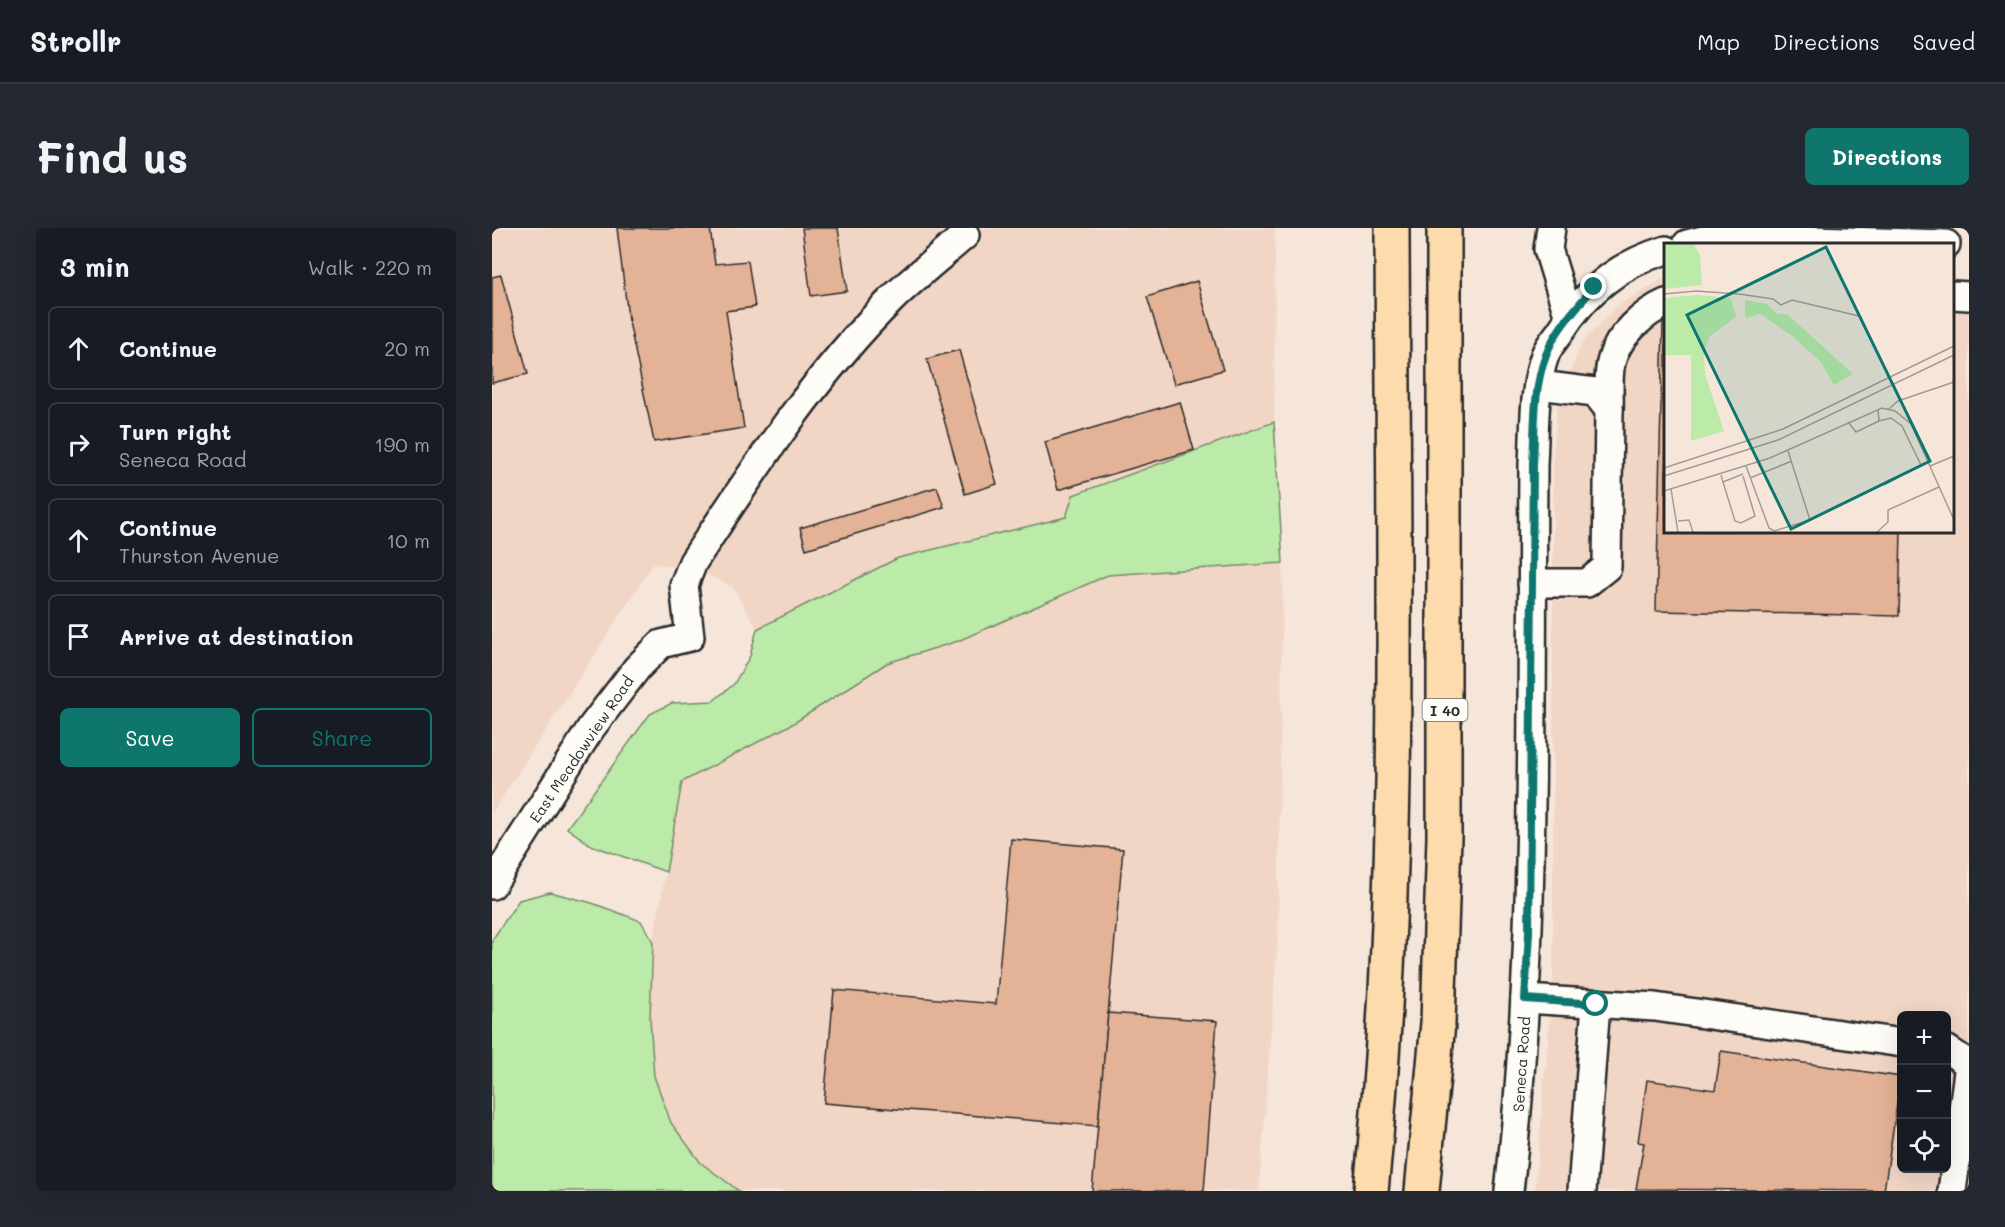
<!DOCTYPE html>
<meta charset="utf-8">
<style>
body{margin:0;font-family:Mali,sans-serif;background:#242831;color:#f1f3f6}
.controls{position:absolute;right:18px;bottom:18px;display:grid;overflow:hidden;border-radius:9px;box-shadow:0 6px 24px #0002}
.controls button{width:54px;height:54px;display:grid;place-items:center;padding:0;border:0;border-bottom:2px solid #363941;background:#171b24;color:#f1f3f6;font:30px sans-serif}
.stop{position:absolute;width:18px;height:18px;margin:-14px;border:4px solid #0f766e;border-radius:50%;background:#fff}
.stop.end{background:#0f766e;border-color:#fff;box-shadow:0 2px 6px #0008}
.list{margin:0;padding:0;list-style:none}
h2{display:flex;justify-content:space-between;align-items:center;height:78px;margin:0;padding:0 24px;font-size:26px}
h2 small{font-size:20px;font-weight:400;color:#9ea1a6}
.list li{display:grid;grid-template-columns:39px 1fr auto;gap:18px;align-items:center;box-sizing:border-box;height:84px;margin:0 12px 12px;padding:0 12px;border:2px solid #363941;border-radius:9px}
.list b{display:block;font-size:22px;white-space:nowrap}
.list p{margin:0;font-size:20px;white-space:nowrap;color:#9ea1a6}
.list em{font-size:20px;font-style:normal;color:#9ea1a6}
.actions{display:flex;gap:12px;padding:18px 24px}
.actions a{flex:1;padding:14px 0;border:2px solid #0f766e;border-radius:9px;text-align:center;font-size:21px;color:#0f766e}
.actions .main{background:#0f766e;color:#fff}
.icon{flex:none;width:33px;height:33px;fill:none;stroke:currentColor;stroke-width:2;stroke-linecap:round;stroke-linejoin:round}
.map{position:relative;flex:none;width:1477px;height:963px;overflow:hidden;border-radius:9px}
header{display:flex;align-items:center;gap:36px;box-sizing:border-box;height:84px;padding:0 30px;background:#171b24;border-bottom:2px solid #363941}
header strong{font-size:28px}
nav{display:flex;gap:33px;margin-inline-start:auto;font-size:21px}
.intro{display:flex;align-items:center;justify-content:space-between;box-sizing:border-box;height:144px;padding:0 36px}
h1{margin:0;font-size:42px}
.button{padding:15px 27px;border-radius:9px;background:#0f766e;color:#fff;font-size:21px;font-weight:700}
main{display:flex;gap:36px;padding:0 36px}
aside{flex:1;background:#171b24;border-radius:9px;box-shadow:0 6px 24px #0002}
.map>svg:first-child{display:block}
</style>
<header>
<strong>Strollr</strong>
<nav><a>Map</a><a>Directions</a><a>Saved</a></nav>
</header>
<div class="intro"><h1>Find us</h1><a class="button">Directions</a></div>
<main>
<aside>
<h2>3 min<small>Walk · 220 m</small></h2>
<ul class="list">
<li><svg class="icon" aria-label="ahead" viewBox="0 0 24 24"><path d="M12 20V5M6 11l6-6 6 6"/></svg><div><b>Continue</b></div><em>20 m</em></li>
<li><svg class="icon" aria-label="right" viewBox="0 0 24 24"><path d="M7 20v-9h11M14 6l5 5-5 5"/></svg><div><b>Turn right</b><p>Seneca Road</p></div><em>190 m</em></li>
<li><svg class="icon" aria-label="ahead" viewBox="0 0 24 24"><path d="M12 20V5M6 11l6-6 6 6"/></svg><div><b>Continue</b><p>Thurston Avenue</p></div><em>10 m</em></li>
<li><svg class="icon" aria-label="arrive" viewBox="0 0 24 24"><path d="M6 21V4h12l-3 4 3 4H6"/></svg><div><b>Arrive at destination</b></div></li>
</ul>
<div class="actions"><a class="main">Save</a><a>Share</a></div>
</aside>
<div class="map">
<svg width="1477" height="963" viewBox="0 0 1477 963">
<rect width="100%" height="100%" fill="#f6e6da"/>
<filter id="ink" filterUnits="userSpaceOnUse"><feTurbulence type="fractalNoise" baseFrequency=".0167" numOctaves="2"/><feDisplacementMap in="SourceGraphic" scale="12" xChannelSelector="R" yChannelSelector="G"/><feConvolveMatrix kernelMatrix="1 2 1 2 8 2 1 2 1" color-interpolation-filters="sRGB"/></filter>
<g filter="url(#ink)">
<g fill="#f1d6c6" fill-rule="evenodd">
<path d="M0 0H783L782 194 581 267 574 289 406 330 265 401 241 359 216 347 162 335 0 585Z"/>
<path d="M1174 49V303H1460L1461 50 1477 51V963H1043L1061 749V228L1065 180 1089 116 1125 78ZM1410 788H1454V940H1410Z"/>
<path d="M791 335 786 708 767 963H247L209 935 179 895 162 848 158 790 161 714 190 554 302 495 395 435 466 413 616 347Z"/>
</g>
<g fill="#bceaa8" stroke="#748a6a" stroke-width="1.5">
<path d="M782 194 791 335 616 347 466 413 395 435 302 495 190 554 174 644 99 617 75 600 158 486 180 475 221 473 242 456 258 428 265 401 406 330 574 289 581 267Z"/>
<path d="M58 664 100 675 149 693 161 714 158 790 162 848 179 895 209 935 247 963H0V712L27 672Z"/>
</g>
<g fill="#e4b296" stroke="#2b2b2b" stroke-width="1.5">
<path d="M125 0H218L223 36 256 33 263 79 234 83 252 200 162 214 136 89Z"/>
<path d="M310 0H346L355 63 319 68Z"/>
<path d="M9 47 36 146 0 155V49Z"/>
<path d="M705 53 731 142 682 156 655 69Z"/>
<path d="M1171 94H1174V303H1409L1407 388 1164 383Z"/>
<path d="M467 122 505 256 473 266 435 131Z"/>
<path d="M688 174 702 222 566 262 553 214Z"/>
<path d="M445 259 452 279 314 321 308 300Z"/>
<path d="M519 611 631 621 606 898 332 875 342 762 504 776Z"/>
<path d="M616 785 725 793 712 963H600Z"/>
<path d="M1229 823 1409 849 1392 963 1144 961 1152 915 1146 914 1155 852 1223 862Z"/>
</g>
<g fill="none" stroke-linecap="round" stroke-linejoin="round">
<defs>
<g id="minor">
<path d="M1059 0 1056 21 1077 90"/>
<path d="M1195 16 1222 9 1454 16"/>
<path d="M1460 67 1477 68"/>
<path d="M1117 182C1118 167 1115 146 1120 131 1126 108 1153 84 1174 75"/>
<path d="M1040 355H1095L1115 339 1117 182 1103 164 1047 157"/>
<path d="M0 657 99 500 145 440 169 416 198 409 192 357 201 334C261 243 322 148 401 70 424 48 449 28 473 7"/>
<path d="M1033 771 1163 779 1410 815"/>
<path d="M1454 821 1477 836 1460 963"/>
<path d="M1017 963C1045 722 1039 479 1041 236 1043 201 1041 161 1053 127 1056 119 1063 111 1068 104 1094 63 1127 36 1174 22"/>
<path d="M1090 963 1104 776"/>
</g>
<g id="highway">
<path d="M879 963C911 643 901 321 900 0"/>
<path d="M930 963 946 795 952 609V0"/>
</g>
</defs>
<use href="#minor" stroke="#2b2b2b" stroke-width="32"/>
<use href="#highway" stroke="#2b2b2b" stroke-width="38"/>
<use href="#minor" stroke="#fdfcf7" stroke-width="27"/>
<use href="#highway" stroke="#fedbac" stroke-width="33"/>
</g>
</g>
<g fill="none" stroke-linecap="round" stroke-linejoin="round" filter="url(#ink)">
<path stroke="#0f766e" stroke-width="8" d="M1102 59C1085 79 1063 102 1054 127 1041 160 1043 201 1041 236L1037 705 1033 771 1104 776"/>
</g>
<g text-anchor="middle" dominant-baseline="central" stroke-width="4.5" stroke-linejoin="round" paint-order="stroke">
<rect fill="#fdfcf7" stroke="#6a6a68" stroke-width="1.5" x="930.5" y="471" width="45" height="22" rx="4.5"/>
<g font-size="14" font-weight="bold" fill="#2b2b2b">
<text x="953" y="482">I 40</text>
</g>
<g font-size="15" fill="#2b2b2b" stroke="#fdfcf7">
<text transform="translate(89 521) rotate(-56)">East Meadowview Road</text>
<text transform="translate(1029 836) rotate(-86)">Seneca Road</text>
</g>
</g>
<g transform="translate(1172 15)">
<rect width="290" height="290" fill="#f6e6da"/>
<path d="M0 0H29L36 12 38 42 0 46ZM33 52 67 55 72 74 46 93 40 109 41 131 60 188 27 198V112H0V55ZM81 57 103 61 113 71H123L189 131 170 142 156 118 127 92 96 71 81 75Z" fill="#bceaa8"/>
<path fill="none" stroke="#a59b94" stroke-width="1.5" d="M0 51 32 48 75 51 109 56 117 62 128 57 195 73M225 166 234 158 290 139M215 178 227 175 238 183 257 222 220 242M184 179 192 189 215 178 214 167M82 223 105 285 110 288 146 277 124 208M266 223 290 213M0 225 119 186 290 103M57 232 59 239 79 231M0 233 114 197 290 112M86 235 128 218M59 239 71 278 77 280 91 273 79 233M7 246 14 289M0 248 106 215 218 165 231 168 247 181 290 277M14 278 25 277 29 289M213 289 224 279V267L275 244"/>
<path fill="#0f766e" fill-opacity="0.15" stroke="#0f766e" stroke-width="3" d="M162 4 266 218 127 286 23 72Z"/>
<rect width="290" height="290" fill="none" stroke="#2b2b2b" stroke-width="3"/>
</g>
</svg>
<div class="controls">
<button>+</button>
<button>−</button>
<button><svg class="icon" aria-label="locate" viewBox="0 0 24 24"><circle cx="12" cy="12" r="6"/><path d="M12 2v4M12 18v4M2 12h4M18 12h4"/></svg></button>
</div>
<div class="stop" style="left:1104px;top:776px"></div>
<div class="stop end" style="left:1102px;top:59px"></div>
</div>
</main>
